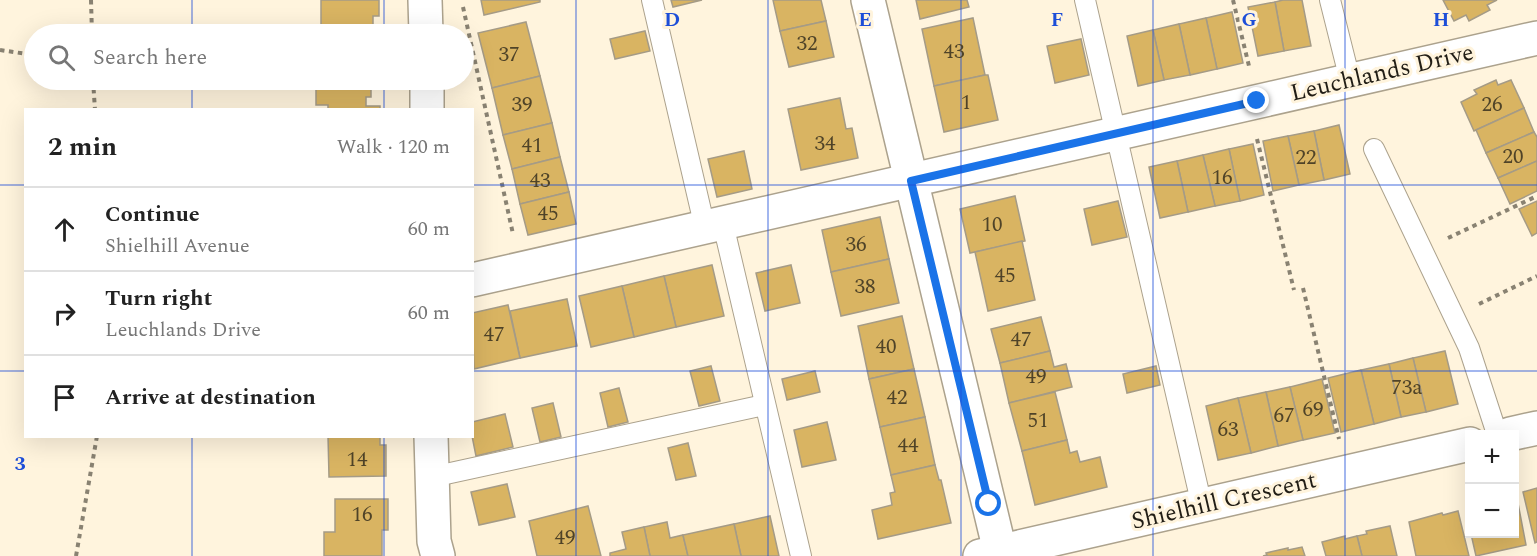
<!DOCTYPE html>
<meta charset="utf-8">
<style>
body{margin:0;font-family:Spectral,serif;background:#f2f2f2;color:#222}
.controls{position:absolute;right:18px;bottom:18px;display:grid;overflow:hidden;border-radius:0px;box-shadow:0 6px 24px #0002}
.controls button{width:54px;height:54px;display:grid;place-items:center;padding:0;border:0;border-bottom:2px solid #e0e0e0;background:#fff;color:#222;font:30px sans-serif}
.stop{position:absolute;width:18px;height:18px;margin:-14px;border:4px solid #1a73e8;border-radius:50%;background:#fff}
.stop.end{background:#1a73e8;border-color:#fff;box-shadow:0 2px 6px #0008}
.list{margin:0;padding:0;list-style:none}
h2{display:flex;justify-content:space-between;align-items:center;height:78px;margin:0;padding:0 24px;font-size:26px}
h2 small{font-size:20px;font-weight:400;color:#767676}
.list li{display:grid;grid-template-columns:39px 1fr auto;gap:18px;align-items:center;box-sizing:border-box;height:84px;padding:0 24px;border-top:2px solid #e0e0e0}
.list b{display:block;font-size:22px;white-space:nowrap}
.list p{margin:0;font-size:20px;white-space:nowrap;color:#767676}
.list em{font-size:20px;font-style:normal;color:#767676}
.icon{flex:none;width:33px;height:33px;fill:none;stroke:currentColor;stroke-width:2;stroke-linecap:round;stroke-linejoin:round}
.map{position:relative;flex:none;width:1537px;height:556px;overflow:hidden}
.search{position:absolute;background:#fff;box-shadow:0 6px 24px #0002;left:24px;top:24px;width:450px;height:66px;display:flex;align-items:center;gap:15px;box-sizing:border-box;padding:0 21px;border-radius:33px;color:#767676;font-size:22px}
.panel{position:absolute;background:#fff;box-shadow:0 6px 24px #0002;left:24px;top:108px;width:450px;height:330px;border-radius:0px}
.map>svg:first-child{display:block}
</style>
<div class="map">
<svg width="1537" height="556" viewBox="0 0 1537 556">
<rect width="100%" height="100%" fill="#fff4dd"/>
<g fill="#d9b462" stroke="#a59b86" stroke-width="1.5">
<path d="M321 0H379V16H373V34H321Z"/>
<path d="M481 0H540V2L484 15Z"/>
<path d="M671 0H702L673 7Z"/>
<path d="M773 0H821L826 21 780 31Z"/>
<path d="M916 0H967L969 7 920 19Z"/>
<path d="M1283 0H1302L1311 46 1284 51 1275 2Z"/>
<path d="M1443 0H1497L1487 5 1490 10 1469 21 1466 15 1454 21Z"/>
<path d="M1275 2 1284 51 1258 56 1248 7Z"/>
<path d="M1232 12 1243 63 1217 69 1206 18Z"/>
<path d="M973 18 985 75 934 86 922 29Z"/>
<path d="M1206 18 1217 69 1190 75 1179 24Z"/>
<path d="M826 21 834 57 789 67 780 31Z"/>
<path d="M526 22 540 76 492 88 478 33Z"/>
<path d="M1179 24 1190 75 1164 80 1153 30Z"/>
<path d="M1153 30 1164 80 1138 86 1127 36Z"/>
<path d="M645 31 650 51 615 59 610 39Z"/>
<path d="M1081 39 1089 75 1055 83 1047 46Z"/>
<path d="M985 75H988L998 120 944 132 934 86Z"/>
<path d="M540 76 552 123 503 135 492 88Z"/>
<path d="M316 80H371V97H366V106H380V110H328V105H316Z"/>
<path d="M1496 80 1498 85 1511 80 1524 108 1474 131 1461 102 1477 94 1474 90Z"/>
<path d="M840 98 846 129 852 128 858 158 801 170 788 109Z"/>
<path d="M1524 108 1534 132 1486 153 1476 130Z"/>
<path d="M552 123 560 157 512 169 503 135Z"/>
<path d="M1339 125 1350 174 1324 180 1314 131Z"/>
<path d="M1314 131 1324 180 1299 185 1288 136Z"/>
<path d="M1534 132 1537 137V161L1498 178 1486 153Z"/>
<path d="M1288 136 1299 185 1273 191 1263 141Z"/>
<path d="M1253 144 1264 195 1240 201 1229 149Z"/>
<path d="M1229 149 1240 201 1215 206 1203 155Z"/>
<path d="M744 151 752 189 717 197 708 159Z"/>
<path d="M1203 155 1215 206 1188 212 1177 161Z"/>
<path d="M560 157 569 192 520 204 512 169Z"/>
<path d="M1177 161 1188 212 1160 218 1149 167Z"/>
<path d="M1537 161V191L1510 204 1498 178Z"/>
<path d="M569 192 576 224 528 235 520 204Z"/>
<path d="M1015 196 1025 241 970 253 960 209Z"/>
<path d="M1118 201 1127 237 1092 245 1084 209Z"/>
<path d="M1537 201V233L1532 236 1519 209Z"/>
<path d="M880 217 889 259 831 272 822 230Z"/>
<path d="M1022 241 1035 300 988 311 975 252Z"/>
<path d="M889 259 899 303 841 316 831 272Z"/>
<path d="M712 265 724 316 676 327 664 276Z"/>
<path d="M791 265 800 303 765 311 756 273Z"/>
<path d="M664 276 676 327 634 337 622 286Z"/>
<path d="M622 286 634 337 591 347 579 296Z"/>
<path d="M567 299 577 346 520 358 510 311Z"/>
<path d="M508 305 520 358 474 369 472 313Z"/>
<path d="M902 316 914 369 869 379 858 326Z"/>
<path d="M1041 317 1050 351 1000 363 991 329Z"/>
<path d="M1050 351 1054 367 1066 364 1072 387 1009 403 1000 363Z"/>
<path d="M1445 351 1458 404 1426 412 1413 358Z"/>
<path d="M1413 358 1426 412 1401 417 1389 364Z"/>
<path d="M1389 364 1401 417 1374 424 1361 370Z"/>
<path d="M711 366 720 401 699 406 690 371Z"/>
<path d="M1156 366 1160 385 1127 393 1123 374Z"/>
<path d="M914 369 925 417 880 427 869 379Z"/>
<path d="M1361 370 1374 424 1341 432 1328 378Z"/>
<path d="M815 371 820 392 787 400 782 379Z"/>
<path d="M1322 379 1335 433 1303 440 1290 387Z"/>
<path d="M1290 387 1303 440 1278 446 1266 392Z"/>
<path d="M619 388 628 422 608 427 600 393Z"/>
<path d="M1055 392 1067 440 1022 451 1009 403Z"/>
<path d="M1266 392 1278 446 1251 453 1238 398Z"/>
<path d="M1238 398 1251 453 1218 460 1206 406Z"/>
<path d="M553 403 561 437 540 442 532 408Z"/>
<path d="M505 414 513 447 476 456 472 436V422Z"/>
<path d="M925 417 935 465 891 475 880 427Z"/>
<path d="M827 422 836 460 802 467 794 430Z"/>
<path d="M328 436H380V445H386V476L329 477Z"/>
<path d="M1067 440 1070 453 1077 451 1080 462 1100 457 1107 487 1035 505 1022 451Z"/>
<path d="M688 443 696 476 676 480 668 448Z"/>
<path d="M935 465 939 480H941L951 523 878 539 872 510 892 505 890 493 895 492 891 475Z"/>
<path d="M507 484 515 517 479 525 471 492Z"/>
<path d="M1537 488V542L1535 543 1523 492Z"/>
<path d="M1514 498H1517L1526 545 1476 556 1471 534H1514Z"/>
<path d="M335 499H388V530H382V556H324V532H335Z"/>
<path d="M588 506 601 556H537L529 521Z"/>
<path d="M1458 511 1469 556H1416L1409 522 1442 513 1443 515Z"/>
<path d="M770 516 779 556H741L734 524Z"/>
<path d="M667 522 670 538 683 535 688 556H650L644 527Z"/>
<path d="M734 524 741 556H688L683 535Z"/>
<path d="M1390 526 1397 556H1362L1357 536 1367 534 1366 531Z"/>
<path d="M644 527 650 556H610V553L626 549 622 532Z"/>
<path d="M1345 536V539L1357 536 1362 556H1326L1322 542Z"/>
<path d="M1302 547 1305 556H1263L1267 555 1266 553 1288 548V550Z"/>
</g>
<g fill="none" stroke-linecap="round" stroke-linejoin="round">
<defs>
<g id="lane">
<path d="M652 0 705 228"/>
<path d="M1085 0 1202 506"/>
<path d="M1330 0 1350 80"/>
<path d="M1374 149 1469 348 1497 434"/>
<path d="M723 224 801 556"/>
<path d="M432 477 764 405"/>
</g>
<g id="street">
<path d="M425 0 426 34"/>
<path d="M868 0 1000 551"/>
<path d="M427 80V110"/>
<path d="M472 280 1537 38"/>
<path d="M1510 434 1537 428"/>
<path d="M431 436 434 541 438 556"/>
<path d="M980 556 1470 444"/>
</g>
</defs>
<use href="#lane" stroke="#aca28d" stroke-width="22"/>
<use href="#street" stroke="#aca28d" stroke-width="36"/>
<g stroke="#898272" stroke-width="4" stroke-dasharray="4.5 4.5" stroke-linecap="butt">
<path d="M91 0 92 34"/>
<path d="M1233 0 1249 66"/>
<path d="M463 7 513 234"/>
<path d="M0 50 34 55"/>
<path d="M93 80 95 110"/>
<path d="M1257 139 1294 290"/>
<path d="M1448 238 1537 196"/>
<path d="M1303 288 1339 439"/>
<path d="M1479 304 1537 276"/>
<path d="M76 556 97 436"/>
</g>
<use href="#lane" stroke="#fff" stroke-width="20"/>
<use href="#street" stroke="#fff" stroke-width="33"/>
</g>
<g fill="none" stroke-linecap="round" stroke-linejoin="round">
<path stroke="#1a73e8" stroke-width="8" d="M989 504 911 181 1257 101"/>
</g>
<path fill="none" stroke="#1d4ed8" stroke-width="1.5" stroke-opacity="0.55" d="M192 0V34M384 0V34M576 0V556M768 0V556M961 0V556M1153 0V556M1345 0V556M192 80V110M384 80V110M0 185H26M472 185H1537M0 371H26M472 371H1537M192 436V556M384 436V556"/>
<g text-anchor="middle" dominant-baseline="central" stroke-width="6" stroke-linejoin="round" paint-order="stroke">
<g font-size="21" fill="#4f4328">
<text x="807" y="44">32</text>
<text x="954" y="52">43</text>
<text x="509" y="55">37</text>
<text x="966" y="103">1</text>
<text x="522" y="105">39</text>
<text x="1492" y="105">26</text>
<text x="825" y="144">34</text>
<text x="532" y="146">41</text>
<text x="1513" y="157">20</text>
<text x="1306" y="158">22</text>
<text x="1222" y="178">16</text>
<text x="540" y="181">43</text>
<text x="548" y="214">45</text>
<text x="992" y="225">10</text>
<text x="856" y="245">36</text>
<text x="1005" y="276">45</text>
<text x="865" y="287">38</text>
<text x="494" y="335">47</text>
<text x="1021" y="340">47</text>
<text x="886" y="347">40</text>
<text x="1036" y="377">49</text>
<text x="1407" y="388">73a</text>
<text x="897" y="398">42</text>
<text x="1313" y="410">69</text>
<text x="1284" y="416">67</text>
<text x="1038" y="421">51</text>
<text x="1228" y="430">63</text>
<text x="908" y="446">44</text>
<text x="357" y="460">14</text>
<text x="362" y="515">16</text>
<text x="565" y="538">49</text>
</g>
<g font-size="24" fill="#211d15" stroke="#fff4dd">
<text transform="translate(1382 73) rotate(-13)">Leuchlands Drive</text>
<text transform="translate(1224 501) rotate(-13)">Shielhill Crescent</text>
</g>
</g>
<g font-size="20" text-anchor="middle" font-weight="bold" fill="#1d4ed8" stroke="#fff4dd" stroke-width="6" stroke-linejoin="round" paint-order="stroke">
<text x="672" y="26">D</text>
<text x="865" y="26">E</text>
<text x="1057" y="26">F</text>
<text x="1249" y="26">G</text>
<text x="1441" y="26">H</text>
<text x="20" y="470">3</text>
</g>
</svg>
<div class="controls">
<button>+</button>
<button>−</button>
</div>
<div class="stop" style="left:989px;top:504px"></div>
<div class="stop end" style="left:1257px;top:101px"></div>
<div class="search"><svg class="icon" aria-label="search" viewBox="0 0 24 24"><circle cx="10" cy="10" r="6"/><path d="M15 15l6 6"/></svg>Search here</div>
<section class="panel">
<h2>2 min<small>Walk · 120 m</small></h2>
<ul class="list">
<li><svg class="icon" aria-label="ahead" viewBox="0 0 24 24"><path d="M12 20V5M6 11l6-6 6 6"/></svg><div><b>Continue</b><p>Shielhill Avenue</p></div><em>60 m</em></li>
<li><svg class="icon" aria-label="right" viewBox="0 0 24 24"><path d="M7 20v-9h11M14 6l5 5-5 5"/></svg><div><b>Turn right</b><p>Leuchlands Drive</p></div><em>60 m</em></li>
<li><svg class="icon" aria-label="arrive" viewBox="0 0 24 24"><path d="M6 21V4h12l-3 4 3 4H6"/></svg><div><b>Arrive at destination</b></div></li>
</ul>
</section>
</div>
